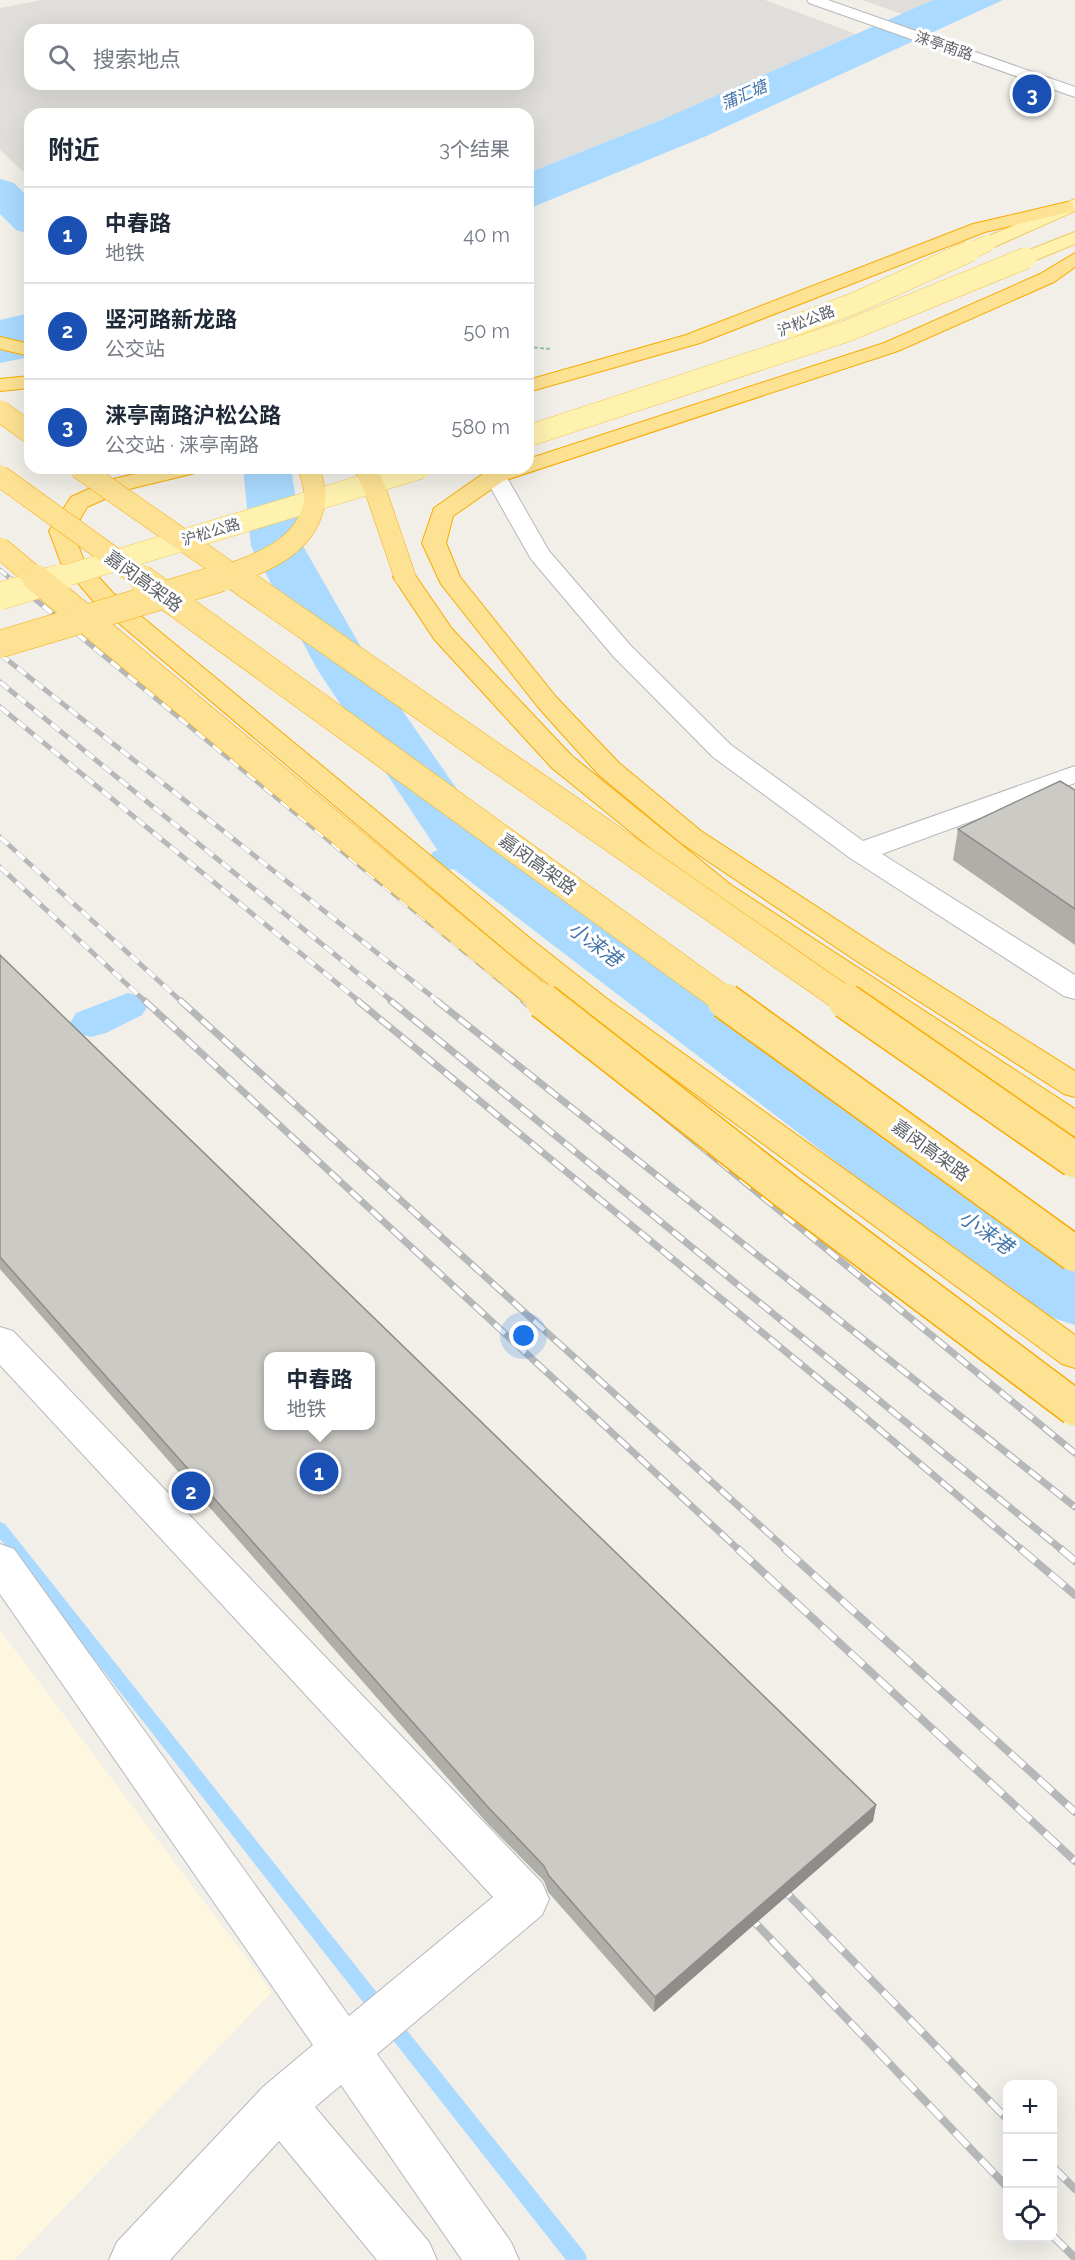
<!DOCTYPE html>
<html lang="zh">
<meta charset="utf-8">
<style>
body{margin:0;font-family:Raleway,"Noto Sans SC",sans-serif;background:#f6f6f7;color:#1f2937}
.controls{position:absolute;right:18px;bottom:18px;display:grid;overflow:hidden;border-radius:12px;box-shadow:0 6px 24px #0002}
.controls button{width:54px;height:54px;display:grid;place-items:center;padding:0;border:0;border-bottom:2px solid #e0e1e3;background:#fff;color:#1f2937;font:30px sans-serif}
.you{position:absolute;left:524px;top:1336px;width:21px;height:21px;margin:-15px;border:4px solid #fff;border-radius:50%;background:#1a73e8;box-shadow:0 0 0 9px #1a73e833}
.badge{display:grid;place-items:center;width:39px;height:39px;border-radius:50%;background:#ea4335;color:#fff;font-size:20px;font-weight:700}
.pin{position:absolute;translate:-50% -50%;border:3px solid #fff;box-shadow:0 2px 6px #0006}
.popup{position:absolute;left:264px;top:1352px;width:111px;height:78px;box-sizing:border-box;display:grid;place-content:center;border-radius:12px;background:#fff;filter:drop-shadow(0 2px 4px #0005);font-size:20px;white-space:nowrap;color:#747a83}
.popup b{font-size:22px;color:#1f2937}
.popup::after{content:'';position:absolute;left:50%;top:100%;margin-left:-12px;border:12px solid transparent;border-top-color:#fff}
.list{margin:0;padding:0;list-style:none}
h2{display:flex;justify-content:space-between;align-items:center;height:78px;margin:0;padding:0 24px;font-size:26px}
h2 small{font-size:20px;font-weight:400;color:#747a83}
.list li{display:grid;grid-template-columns:39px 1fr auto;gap:18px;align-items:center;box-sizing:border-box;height:96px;padding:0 24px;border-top:2px solid #e0e1e3}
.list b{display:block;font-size:22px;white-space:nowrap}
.list p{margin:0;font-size:20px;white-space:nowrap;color:#747a83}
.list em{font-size:20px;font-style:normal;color:#747a83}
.icon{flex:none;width:33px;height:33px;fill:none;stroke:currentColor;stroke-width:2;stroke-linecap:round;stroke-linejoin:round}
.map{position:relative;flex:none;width:1075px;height:2260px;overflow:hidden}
.search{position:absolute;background:#fff;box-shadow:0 6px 24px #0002;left:24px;top:24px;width:510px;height:66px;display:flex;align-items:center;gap:15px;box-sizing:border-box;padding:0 21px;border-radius:18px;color:#747a83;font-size:22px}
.panel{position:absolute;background:#fff;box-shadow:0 6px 24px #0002;left:24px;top:108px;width:510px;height:366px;border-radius:18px}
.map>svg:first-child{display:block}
</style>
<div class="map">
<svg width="1075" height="2260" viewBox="0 0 1075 2260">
<rect width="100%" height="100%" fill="#f1efe8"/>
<path fill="#fef7e0" d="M0 1630 272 1992 14 2260H0Z"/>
<g fill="#e0deda" fill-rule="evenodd">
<path d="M42 0H765L856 34 661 120 528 173V114H30V178L0 150V8ZM30 30H528V84H30Z"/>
<path d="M862 0H933L902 14Z"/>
</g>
<g fill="#aadaff">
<path d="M933 0H1003L704 137 528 209V173L661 120Z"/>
<path d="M30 313V357L0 363V320Z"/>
</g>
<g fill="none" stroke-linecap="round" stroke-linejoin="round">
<g fill="#aadaff" fill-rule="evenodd">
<path d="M0 1522 5 1524 386 2004 389 2010 386 2016 380 2019 374 2016 0 1539Z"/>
<path d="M391 2015 397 2018 585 2253 587 2260H566L385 2030 382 2024 385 2018Z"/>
</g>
<g fill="#aadaff" fill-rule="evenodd">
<path d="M468 839 481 842 487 850C475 867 452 873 433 868L427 860 433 852Z"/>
<path d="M128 993 142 997 148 1006 142 1015 106 1033 91 1037 76 1033 70 1023 76 1013Z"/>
</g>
<g fill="#aadaff" fill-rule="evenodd">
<path d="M0 179 14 183 30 199V234L16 230 0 214Z"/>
<path d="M243 468H291L303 546 373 668 490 837 940 1162 1075 1255V1325L1047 1316 886 1200 446 863 317 669 251 546Z"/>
</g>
<defs>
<g id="minor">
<path d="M807 0H828L1075 87V97L809 3Z"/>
<path d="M495 469 503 471 506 476 549 551 631 646 731 745 863 841 1075 766V783L882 854 1075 975V999L1064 996 850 858 713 757 613 656 531 559 484 476 487 471Z"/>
<path d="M0 1327 13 1331 542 1883 549 1899 542 1915 377 2054 511 2242 519 2260H462L341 2085 315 2107 429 2242 437 2260H377L279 2141 170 2260H109L117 2242 263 2087 313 2045 0 1594V1544L14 1549 349 2016 493 1897 0 1365Z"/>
</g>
<g id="major">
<path d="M1075 199V211L994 247H982L979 243 982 239Z"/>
<path d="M1075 232V244L1026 264 1017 258 1019 254Z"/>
</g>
<g id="highway">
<path d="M1067 202 1073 203V211L985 232 700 343 528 392V380L686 335 973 224Z"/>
<path d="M1075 253V267L1054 282 898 351 503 481 453 516 446 543 460 577 556 697 619 763 701 831 883 950 1075 1071V1097L1064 1094 861 964 681 843 599 775 538 707 441 584 422 543 434 508 487 471 498 468H528V459L884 343 1040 274Z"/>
<path d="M0 337 30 344V356L0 349Z"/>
<path d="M30 376V388L0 391V379Z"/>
<path d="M160 468H198L195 473 125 490 87 507 73 531 84 561 113 593 531 939 606 998 1075 1335V1368L1062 1364 584 1012 509 953 95 603 61 563 49 531 71 497 109 480Z"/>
<path d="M405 570 413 572 452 629 572 756 731 885 1075 1109V1136L1063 1133 711 897 552 768 434 639 393 577 397 572Z"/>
</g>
</defs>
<use href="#minor" stroke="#b5b8bc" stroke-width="2"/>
<use href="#major" stroke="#f2c960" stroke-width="2"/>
<use href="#highway" stroke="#f9ab00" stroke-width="2"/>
<path stroke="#9cc7a9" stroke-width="2" stroke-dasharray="4 2" stroke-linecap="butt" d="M528 347 551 349"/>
<use href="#minor" fill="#fff" fill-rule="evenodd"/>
<use href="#major" fill="#fff2af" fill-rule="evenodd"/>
<use href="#highway" fill="#fde293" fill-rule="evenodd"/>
<defs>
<path id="rail-far3" d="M0 570 11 579"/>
<g id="rail-far2">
<path d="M9 578 526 1002"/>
<path d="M0 654 439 1002"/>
<path d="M0 682 393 1002"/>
<path d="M0 707 360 1002"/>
<path d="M0 837 182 1002"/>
<path d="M0 867 146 1002"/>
</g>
<g id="rail-far1">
<path d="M145 1001 739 1550"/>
<path d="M181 1001 787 1550"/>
<path d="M358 1001 847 1402 1022 1550"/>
<path d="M391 1001 1062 1550"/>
<path d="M437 1001 1075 1507"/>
<path d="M524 1001 1075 1453"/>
</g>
<g id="rail">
<path d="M738 1549 1075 1861"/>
<path d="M785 1549 1075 1812"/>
<path d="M1021 1549 1075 1595"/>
<path d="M1061 1549 1075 1561"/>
<path d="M777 1883 1008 2120"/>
<path d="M745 1912 1008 2188"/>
<path d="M1052 2166 1075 2189"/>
<path d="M1052 2235 1075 2258"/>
</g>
</defs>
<use href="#rail-far3" stroke="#b6b7b8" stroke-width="4.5"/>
<use href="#rail-far2" stroke="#b6b7b8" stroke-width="5"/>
<use href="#rail-far1" stroke="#b6b7b8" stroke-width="7"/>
<use href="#rail" stroke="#b6b7b8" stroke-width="8"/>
<use href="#rail-far3" stroke="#fff" stroke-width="3" stroke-dasharray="8" stroke-linecap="butt"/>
<use href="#rail-far2" stroke="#fff" stroke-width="4" stroke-dasharray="11" stroke-linecap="butt"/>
<use href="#rail-far1" stroke="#fff" stroke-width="4.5" stroke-dasharray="14" stroke-linecap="butt"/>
<use href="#rail" stroke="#fff" stroke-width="6" stroke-dasharray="19" stroke-linecap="butt"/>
<defs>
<path id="major-bridge-far2" d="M966 253 988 243"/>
<g id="major-bridge-far1">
<path d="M791 327 855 303 970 251"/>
<path d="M528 436 847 331 1026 258"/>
<path d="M55 579 421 468"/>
</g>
<path id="major-bridge" d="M0 596 60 578"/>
<g id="highway-bridge-far2">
<path d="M0 411 30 433"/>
<path d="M79 468 239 579"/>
<path d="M365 468 375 489 405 577"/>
<path d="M0 476 143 579"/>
<path d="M0 548 37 579"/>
<path d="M217 579C258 564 311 548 315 496 315 487 311 476 309 468"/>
</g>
<g id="highway-bridge-far1">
<path d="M36 578 545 1002"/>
<path d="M141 578 727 1002"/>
<path d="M237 578 848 1002"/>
<path d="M0 644 221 578"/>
</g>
<g id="highway-bridge">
<path d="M543 1001 786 1191 1075 1408"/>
<path d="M725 1001 1075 1254"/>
<path d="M846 1001 1075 1160"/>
</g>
</defs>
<use href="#major-bridge-far2" stroke="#f2c960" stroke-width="17" stroke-linecap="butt"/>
<use href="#major-bridge-far1" stroke="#f2c960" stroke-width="22" stroke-linecap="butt"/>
<use href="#major-bridge" stroke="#f2c960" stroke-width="28" stroke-linecap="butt"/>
<use href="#highway-bridge-far2" stroke="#f9ab00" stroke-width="22" stroke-linecap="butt"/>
<use href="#highway-bridge-far1" stroke="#f9ab00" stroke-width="28" stroke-linecap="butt"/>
<use href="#highway-bridge" stroke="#f9ab00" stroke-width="38" stroke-linecap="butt"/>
<use href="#major-bridge-far2" stroke="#fff2af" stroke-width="16"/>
<use href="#major-bridge-far1" stroke="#fff2af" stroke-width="21"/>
<use href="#major-bridge" stroke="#fff2af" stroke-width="27"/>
<use href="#highway-bridge-far2" stroke="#fde293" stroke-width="21"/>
<use href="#highway-bridge-far1" stroke="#fde293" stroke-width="27"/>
<use href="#highway-bridge" stroke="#fde293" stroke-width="35"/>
</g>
<g fill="#afaea9">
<path d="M1075 790V945L953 860 958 829Z"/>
<path d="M0 955 876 1805 873 1821 654 2012 548 1892 544 1881 487 1823 0 1269Z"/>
</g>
<path fill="#8f8d8a" d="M876 1805 873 1821 654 2012 655 1997Z"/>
<g fill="#cccac5" stroke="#8f8d8a" stroke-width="1.5" fill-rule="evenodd">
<path d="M1060 781 1075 790V909L958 829Z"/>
<path d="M0 955 876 1805 655 1997 549 1876 544 1866 487 1806 0 1257ZM268 1356H370V1425H268Z"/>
</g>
<g text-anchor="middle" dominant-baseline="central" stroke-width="6" stroke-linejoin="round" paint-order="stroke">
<g font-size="15" fill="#5f6368" stroke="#fff">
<text transform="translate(944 46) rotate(19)">涞亭南路</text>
<text transform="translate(806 321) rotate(-21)">沪松公路</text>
<text transform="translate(211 532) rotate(-17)">沪松公路</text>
</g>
<g font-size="16" font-style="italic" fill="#4174aa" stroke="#fff">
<text transform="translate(744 95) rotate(-24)">蒲汇塘</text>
</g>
<g font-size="18" fill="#5f6368" stroke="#fff">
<text transform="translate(144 581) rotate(36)">嘉闵高架路</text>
<text transform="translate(538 864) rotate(36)">嘉闵高架路</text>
<text transform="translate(931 1150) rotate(36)">嘉闵高架路</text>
</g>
<g font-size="20" font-style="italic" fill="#4174aa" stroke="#fff">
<text transform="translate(595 944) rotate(37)">小涞港</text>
<text transform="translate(986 1232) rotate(35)">小涞港</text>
</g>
</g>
</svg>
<div class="controls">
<button>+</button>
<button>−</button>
<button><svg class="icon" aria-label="locate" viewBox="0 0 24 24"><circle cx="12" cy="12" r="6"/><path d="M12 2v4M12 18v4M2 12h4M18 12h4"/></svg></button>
</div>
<div class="you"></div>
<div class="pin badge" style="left:319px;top:1472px;background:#1a4fb4">1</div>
<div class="popup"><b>中春路</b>地铁</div>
<div class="pin badge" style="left:191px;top:1491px;background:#1a4fb4">2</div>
<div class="pin badge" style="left:1032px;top:94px;background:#1a4fb4">3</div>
<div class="search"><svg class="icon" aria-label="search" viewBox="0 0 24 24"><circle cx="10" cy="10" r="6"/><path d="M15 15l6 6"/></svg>搜索地点</div>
<section class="panel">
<h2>附近<small>3个结果</small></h2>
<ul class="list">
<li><span class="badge" style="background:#1a4fb4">1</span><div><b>中春路</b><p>地铁</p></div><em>40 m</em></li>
<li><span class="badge" style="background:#1a4fb4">2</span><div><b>竖河路新龙路</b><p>公交站</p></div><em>50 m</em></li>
<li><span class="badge" style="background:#1a4fb4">3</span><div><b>涞亭南路沪松公路</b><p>公交站 · 涞亭南路</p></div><em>580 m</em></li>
</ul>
</section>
</div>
